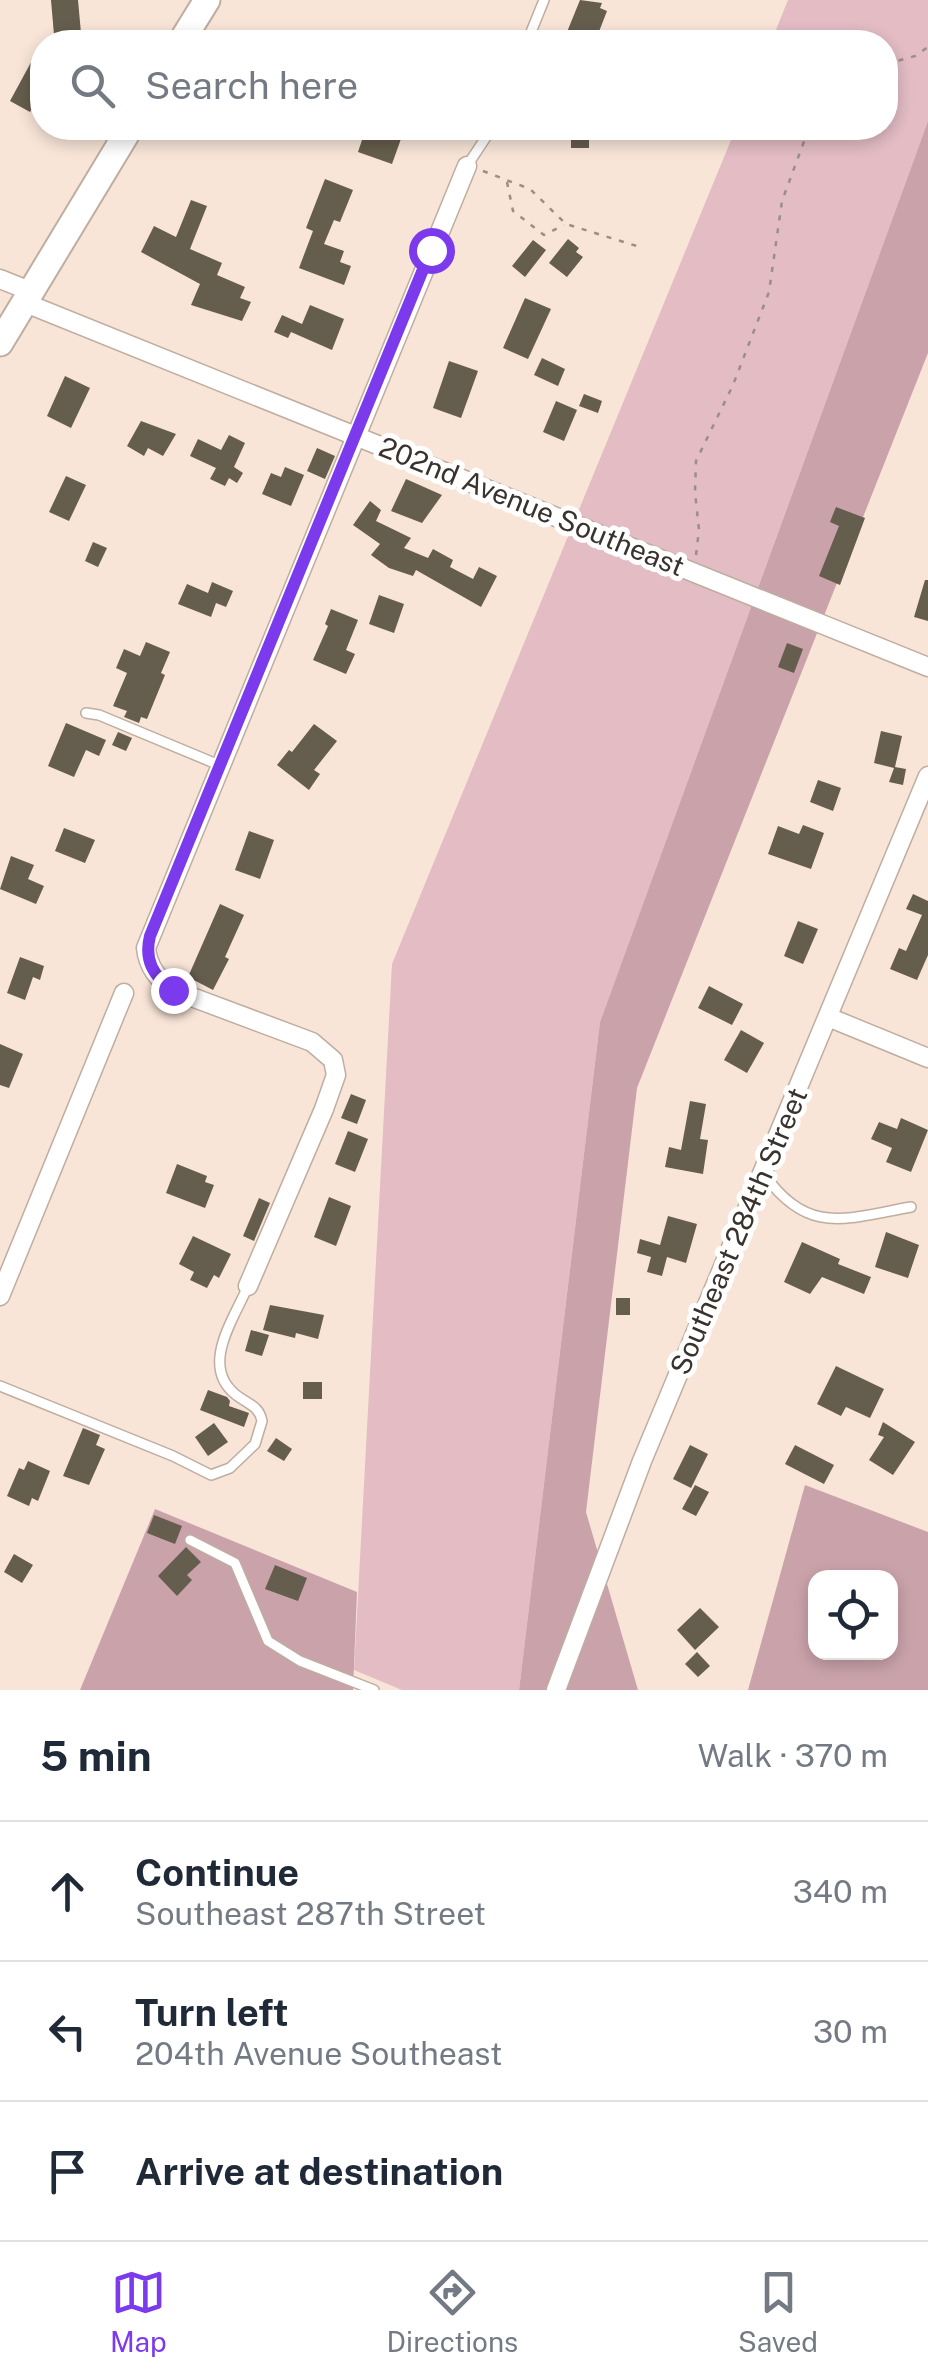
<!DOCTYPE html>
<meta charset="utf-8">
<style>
body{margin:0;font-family:"Public Sans",sans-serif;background:#f6f6f7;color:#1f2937}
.controls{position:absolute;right:30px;bottom:30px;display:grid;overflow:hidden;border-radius:20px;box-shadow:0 5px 15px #0003}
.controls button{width:90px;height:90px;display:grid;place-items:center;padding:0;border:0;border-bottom:2px solid #e0e1e3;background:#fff;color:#1f2937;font:50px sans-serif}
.stop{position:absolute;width:30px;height:30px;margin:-22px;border:8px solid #7c3aed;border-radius:50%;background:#fff}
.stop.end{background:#7c3aed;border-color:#fff;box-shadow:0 2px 10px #0008}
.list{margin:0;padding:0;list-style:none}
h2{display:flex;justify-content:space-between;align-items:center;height:130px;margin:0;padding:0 40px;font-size:42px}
h2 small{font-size:32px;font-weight:400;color:#747a83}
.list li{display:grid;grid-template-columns:65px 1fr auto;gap:30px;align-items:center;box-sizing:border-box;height:140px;padding:0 40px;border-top:2px solid #e0e1e3}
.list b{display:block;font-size:38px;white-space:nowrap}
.list p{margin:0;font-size:32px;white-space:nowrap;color:#747a83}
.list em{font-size:32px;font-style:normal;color:#747a83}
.icon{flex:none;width:55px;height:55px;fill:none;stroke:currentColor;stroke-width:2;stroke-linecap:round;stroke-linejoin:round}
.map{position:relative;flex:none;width:928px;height:1690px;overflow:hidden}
.search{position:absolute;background:#fff;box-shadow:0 5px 15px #0003;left:30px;right:30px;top:30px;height:110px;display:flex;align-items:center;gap:25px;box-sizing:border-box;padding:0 35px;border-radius:40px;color:#747a83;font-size:38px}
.sheet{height:550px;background:#fff}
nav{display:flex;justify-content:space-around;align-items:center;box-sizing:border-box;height:140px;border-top:2px solid #e0e1e3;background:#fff;font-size:28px;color:#747a83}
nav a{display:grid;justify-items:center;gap:5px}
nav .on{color:#7c3aed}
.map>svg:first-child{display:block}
</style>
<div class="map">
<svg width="928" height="1690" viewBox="0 0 928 1690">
<rect width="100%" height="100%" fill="#f8e5d8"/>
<path fill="#e3bcc4" d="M788 0H928V121L600 1022 519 1690H402L354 1670 392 964 736 128H886V42H771Z"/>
<g fill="#caa2aa" fill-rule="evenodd">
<path d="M928 121V353L637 1088 586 1512 638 1690H519L600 1022Z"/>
<path d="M805 1485 928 1532V1690H748ZM816 1578H890V1652H816Z"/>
<path d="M155 1509 357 1592 353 1690H80Z"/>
</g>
<g fill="#655d4d">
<path d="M51 0H78L81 33 54 35Z"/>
<path d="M580 0 602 3 600 8 607 11 595 42 567 32Z"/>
<path d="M42 42V90L30 112 10 101Z"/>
<path d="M366 128H379L402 136 392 164 358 152Z"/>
<rect x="571" y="128" width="18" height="20"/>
<path d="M325 179 353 190 340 222 334 220 324 244 344 251 340 262 351 266 344 285 299 268 313 231 306 228Z"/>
<path d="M191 200 207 206 190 249 222 263 217 275 245 287 240 298 251 302 242 321 191 305 200 284 141 252 154 226 176 237Z"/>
<path d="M568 239 579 248 576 252 583 257 567 277 549 263Z"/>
<path d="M533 240 546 250 525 277 512 266Z"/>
<path d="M525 298 551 309 528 359 503 348Z"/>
<path d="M310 305 344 319 332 350 291 332 288 338 274 332 282 315 302 324Z"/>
<path d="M542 358 565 369 558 386 534 375Z"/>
<path d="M449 361 478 371 461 418 433 408Z"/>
<path d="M65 376 90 388 71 428 47 416Z"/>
<path d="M584 394 602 401 598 413 579 406Z"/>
<path d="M556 401 577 410 564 441 543 432Z"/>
<path d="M141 421 176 434 163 456 148 448 144 456 127 446Z"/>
<path d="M229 435 245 443 234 467 243 473 237 483 229 478 225 486 210 479 216 468 190 456 198 439 221 450Z"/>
<path d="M317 448 335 456 325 479 307 471Z"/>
<path d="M285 467 304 475 291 506 262 494 271 473 281 477Z"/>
<path d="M66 476 86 485 69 521 49 512Z"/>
<path d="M406 479 442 495 422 523 391 511Z"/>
<path d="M370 501 381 510 376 521 411 538 404 548 428 558 433 549 453 560 450 567 473 579 479 567 497 576 481 607 416 570 413 576 389 568 371 555 380 544 353 525Z"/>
<path d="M836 507 865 518 840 585 819 576 839 526 830 522Z"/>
<path d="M93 542 107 548 98 567 85 561Z"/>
<path d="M925 580H928V621L914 617Z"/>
<path d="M212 582 233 591 226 607 216 603 211 617 178 604 187 584 208 593Z"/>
<path d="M379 595 404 604 394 633 369 624Z"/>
<path d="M331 609 358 620 346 650 355 654 346 674 313 660 328 626 325 624Z"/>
<path d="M146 642 170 652 161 673 165 675 147 719 141 717 139 723 124 717 127 711 113 706 127 673 116 668 124 649 140 656Z"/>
<path d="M787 643 803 649 794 673 778 667Z"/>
<path d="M66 723 106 740 99 756 86 750 74 777 48 766Z"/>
<path d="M314 724 337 741 314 770 320 774 309 790 277 765 289 750 292 752Z"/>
<path d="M881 731 902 736 895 767 906 769 903 785 889 782 894 768 874 763Z"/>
<path d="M118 732 132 738 126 751 112 745Z"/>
<path d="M818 780 841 788 833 811 810 802Z"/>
<path d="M803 825 824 833 811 869 768 854 778 826 799 834Z"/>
<path d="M64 828 95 840 85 863 55 851Z"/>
<path d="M249 831 274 840 260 879 235 870Z"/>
<path d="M11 856 34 865 28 879 44 886 36 904 0 889Z"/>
<path d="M913 894 928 901V955L917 980 890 969 899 948 906 951 922 915 906 909Z"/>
<path d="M220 904 244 915 225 957 229 959 213 990 188 977Z"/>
<path d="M798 921 818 929 803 964 784 956Z"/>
<path d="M20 957 44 966 40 980 33 977 25 1000 7 993Z"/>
<path d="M709 986 743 1004 732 1025 698 1008Z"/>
<path d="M741 1030 764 1043 747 1073 724 1060Z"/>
<path d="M0 1044 23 1054 9 1088 0 1085Z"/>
<path d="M351 1094 366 1100 357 1124 341 1118Z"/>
<path d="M690 1101 706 1104 700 1139 708 1140 703 1174 665 1167 669 1147 681 1150Z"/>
<path d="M901 1118 928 1130 911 1172 886 1162 892 1148 871 1139 879 1122 897 1129Z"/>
<path d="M348 1131 368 1139 355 1172 335 1164Z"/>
<path d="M177 1164 207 1176 205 1182 214 1185 205 1208 166 1193Z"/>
<path d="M329 1197 351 1206 336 1246 314 1237Z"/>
<path d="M259 1198 270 1203 254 1241 243 1236Z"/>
<path d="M668 1216 697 1224 686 1263 667 1257 662 1276 647 1272 651 1257 637 1253 640 1239 660 1245Z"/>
<path d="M886 1232 919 1245 908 1278 875 1267Z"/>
<path d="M193 1236 231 1254 219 1278 214 1275 207 1288 190 1280 194 1272 179 1264Z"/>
<path d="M802 1242 840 1259 838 1264 871 1277 864 1294 822 1277 810 1294 784 1282Z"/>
<rect x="616" y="1298" width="14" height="17"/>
<path d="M270 1305 324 1315 318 1339 296 1333 295 1338 263 1330Z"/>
<path d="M251 1330 269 1335 262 1356 245 1351Z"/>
<path d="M836 1366 884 1389 870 1418 846 1407 841 1416 817 1404Z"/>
<rect x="303" y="1382" width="19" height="17"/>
<path d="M208 1390 227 1397 230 1401 229 1406 249 1413 244 1427 200 1410Z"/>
<path d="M883 1422 915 1442 893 1475 869 1460 884 1437 878 1435Z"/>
<path d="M214 1423 228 1442 208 1456 195 1437Z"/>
<path d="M83 1428 100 1435 96 1445 105 1449 89 1485 63 1476Z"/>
<path d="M276 1438 292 1449 284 1461 267 1451Z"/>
<path d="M690 1445 708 1454 691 1488 673 1479Z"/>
<path d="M795 1445 834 1465 824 1484 785 1464Z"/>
<path d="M28 1461 50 1471 38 1501 32 1498 29 1506 7 1496 19 1468 24 1470Z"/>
<path d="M695 1485 709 1492 696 1516 682 1509Z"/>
<path d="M154 1515 182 1526 175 1544 147 1533Z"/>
<path d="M186 1547 201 1562 187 1575 192 1580 177 1596 158 1576Z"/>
<path d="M14 1554 33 1565 22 1583 4 1572Z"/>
<path d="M275 1565 307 1578 298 1601 265 1589Z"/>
<path d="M700 1608 719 1627 695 1650 677 1630Z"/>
<path d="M697 1652 710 1666 698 1677 685 1664Z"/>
</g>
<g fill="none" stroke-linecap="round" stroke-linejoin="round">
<defs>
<g id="lane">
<path d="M527 42 544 0"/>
<path d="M467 166 492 128"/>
<path d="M86 713 99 715 219 765"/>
<path d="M763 1173C808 1236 844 1219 911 1207"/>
<path d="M0 1386 173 1456 211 1475 230 1468 255 1444 262 1421C259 1405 247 1404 235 1394 200 1365 234 1319 248 1286"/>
<path d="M190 1540 235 1563 268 1641 300 1661 374 1690"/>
</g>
<g id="street">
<path d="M0 279 30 291"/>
<path d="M23 302 928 667"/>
<path d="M828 1017 928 1058"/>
<path d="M248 1286 324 1109 336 1075 333 1060 312 1042 173 990C158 979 148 967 146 948L467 166"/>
<path d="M0 1296 124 993"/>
<path d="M556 1690 642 1461 928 776"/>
</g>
<g id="secondary">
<path d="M181 42 207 0"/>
<path d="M0 343 130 128"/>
</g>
</defs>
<use href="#lane" stroke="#bfada0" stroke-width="12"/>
<use href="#street" stroke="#bfada0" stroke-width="21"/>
<use href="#secondary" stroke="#bfada0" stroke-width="29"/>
<g stroke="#9b8e85" stroke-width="2.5" stroke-dasharray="5 8" stroke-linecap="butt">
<path d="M886 64 915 56 928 47"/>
<path d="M483 171 530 189 566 224 640 247"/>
<path d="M507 182 513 211 544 235 564 225"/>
<path d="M696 555 699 530 695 492 696 461 733 385 769 292 782 201 809 128"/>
</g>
<use href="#lane" stroke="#fff" stroke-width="9"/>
<use href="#street" stroke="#fff" stroke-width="18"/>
<use href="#secondary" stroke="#fff" stroke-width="25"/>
</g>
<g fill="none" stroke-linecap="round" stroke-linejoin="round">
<path stroke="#7c3aed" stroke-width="12" d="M173 990C153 976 144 960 150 936L431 250"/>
</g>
<g text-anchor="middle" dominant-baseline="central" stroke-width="10" stroke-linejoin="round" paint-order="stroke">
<g font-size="28" fill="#39322d" stroke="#fff">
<text transform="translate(532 506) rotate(22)">202nd Avenue Southeast</text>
<text transform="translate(738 1231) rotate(-67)">Southeast 284th Street</text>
</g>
</g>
</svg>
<div class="controls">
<button><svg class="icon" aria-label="locate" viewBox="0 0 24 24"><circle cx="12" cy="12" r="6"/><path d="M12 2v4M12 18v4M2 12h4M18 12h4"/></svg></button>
</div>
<div class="stop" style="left:431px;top:250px"></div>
<div class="stop end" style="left:173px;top:990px"></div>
<div class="search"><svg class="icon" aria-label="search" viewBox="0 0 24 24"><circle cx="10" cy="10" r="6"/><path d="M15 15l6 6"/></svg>Search here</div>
</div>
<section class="sheet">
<h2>5 min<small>Walk · 370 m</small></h2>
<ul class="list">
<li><svg class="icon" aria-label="ahead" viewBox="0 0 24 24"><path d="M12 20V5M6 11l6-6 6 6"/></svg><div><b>Continue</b><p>Southeast 287th Street</p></div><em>340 m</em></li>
<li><svg class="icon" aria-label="left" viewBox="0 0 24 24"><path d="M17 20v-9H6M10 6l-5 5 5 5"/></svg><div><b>Turn left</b><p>204th Avenue Southeast</p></div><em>30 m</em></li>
<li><svg class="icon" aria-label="arrive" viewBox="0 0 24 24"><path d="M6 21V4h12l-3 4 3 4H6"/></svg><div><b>Arrive at destination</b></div></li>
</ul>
</section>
<nav>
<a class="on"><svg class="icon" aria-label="map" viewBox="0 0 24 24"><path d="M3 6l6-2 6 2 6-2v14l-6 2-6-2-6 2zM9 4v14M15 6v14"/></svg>Map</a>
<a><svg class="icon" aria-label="directions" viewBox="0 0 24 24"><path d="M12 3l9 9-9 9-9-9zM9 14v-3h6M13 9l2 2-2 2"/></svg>Directions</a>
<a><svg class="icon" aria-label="saved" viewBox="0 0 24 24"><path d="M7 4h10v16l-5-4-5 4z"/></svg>Saved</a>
</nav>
